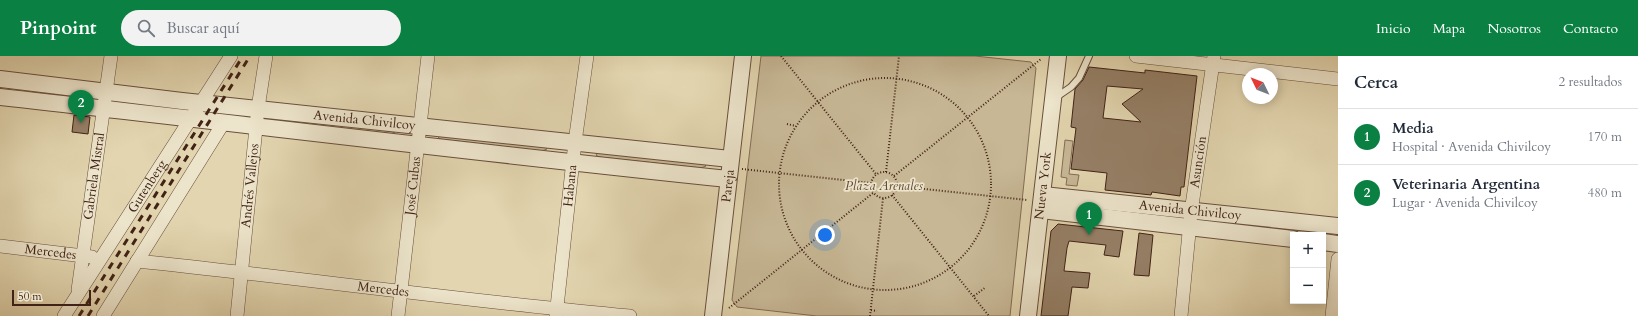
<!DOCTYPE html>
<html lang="es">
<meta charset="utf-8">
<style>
body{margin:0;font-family:Cardo,serif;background:#f2f2f3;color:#1f2937}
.controls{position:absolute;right:12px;bottom:12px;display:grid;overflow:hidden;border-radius:0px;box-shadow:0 2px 10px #0003}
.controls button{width:36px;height:36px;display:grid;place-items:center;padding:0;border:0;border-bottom:1px solid #e0e1e3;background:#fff;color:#1f2937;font:20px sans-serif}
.compass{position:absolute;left:1242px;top:12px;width:36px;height:36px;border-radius:50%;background:#fff;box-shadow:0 2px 10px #0003;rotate:313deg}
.scale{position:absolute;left:12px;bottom:10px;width:79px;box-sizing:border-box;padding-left:4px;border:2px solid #412216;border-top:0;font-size:11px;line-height:14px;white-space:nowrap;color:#412216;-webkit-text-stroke:3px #ece4cb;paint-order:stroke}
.you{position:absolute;left:825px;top:179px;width:14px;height:14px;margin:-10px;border:3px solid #fff;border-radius:50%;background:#1a73e8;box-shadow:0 0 0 6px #1a73e833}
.badge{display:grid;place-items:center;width:26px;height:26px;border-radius:50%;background:#0b8043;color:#fff;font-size:13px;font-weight:700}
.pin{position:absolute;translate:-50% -33px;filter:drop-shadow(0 1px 2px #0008)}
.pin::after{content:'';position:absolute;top:21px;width:14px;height:12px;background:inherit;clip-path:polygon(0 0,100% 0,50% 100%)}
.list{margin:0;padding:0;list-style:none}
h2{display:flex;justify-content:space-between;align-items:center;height:52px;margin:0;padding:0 16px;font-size:17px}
h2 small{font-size:13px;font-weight:400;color:#747a83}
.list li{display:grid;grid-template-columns:26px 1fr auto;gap:12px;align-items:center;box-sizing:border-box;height:56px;padding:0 16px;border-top:1px solid #e0e1e3}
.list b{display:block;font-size:15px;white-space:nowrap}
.list p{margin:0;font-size:13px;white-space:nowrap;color:#747a83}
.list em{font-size:13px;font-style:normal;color:#747a83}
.icon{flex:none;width:22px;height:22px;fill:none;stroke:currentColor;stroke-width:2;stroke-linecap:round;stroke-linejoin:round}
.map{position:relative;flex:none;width:1338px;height:260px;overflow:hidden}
header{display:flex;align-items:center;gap:24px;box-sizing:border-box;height:56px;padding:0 20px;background:#0b8043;color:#fff}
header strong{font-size:19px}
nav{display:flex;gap:22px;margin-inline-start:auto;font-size:14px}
.search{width:280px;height:36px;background:#f2f2f3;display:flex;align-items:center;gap:10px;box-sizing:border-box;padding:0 14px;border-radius:22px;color:#747a83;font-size:15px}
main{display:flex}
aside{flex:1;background:#fff}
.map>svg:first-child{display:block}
</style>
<header>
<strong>Pinpoint</strong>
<div class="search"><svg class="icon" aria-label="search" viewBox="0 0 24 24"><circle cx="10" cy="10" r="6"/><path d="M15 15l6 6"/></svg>Buscar aquí</div>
<nav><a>Inicio</a><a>Mapa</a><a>Nosotros</a><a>Contacto</a></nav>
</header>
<main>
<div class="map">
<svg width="1338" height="260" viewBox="0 0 1338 260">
<rect width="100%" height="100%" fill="#e2d5af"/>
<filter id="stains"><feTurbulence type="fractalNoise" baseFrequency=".005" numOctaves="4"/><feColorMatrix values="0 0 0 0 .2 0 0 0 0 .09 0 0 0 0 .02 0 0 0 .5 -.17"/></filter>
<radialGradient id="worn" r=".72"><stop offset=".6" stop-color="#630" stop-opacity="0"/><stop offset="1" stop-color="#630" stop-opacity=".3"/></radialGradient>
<g fill="#c7b795" stroke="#846c56">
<path d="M761 0H975L1031 6 1036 12 1010 260H817L737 251 732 244Z"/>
<path d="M280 61 395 76 391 78 281 66 279 65Z"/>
<path d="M438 79 546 90 547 93 542 95 439 83Z"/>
<path d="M1065 84 1073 85 1069 118 1079 119 1077 130 1066 129 1067 122 1061 121Z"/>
<path d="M598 96 704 107 706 110 701 112 599 101 596 99Z"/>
<path d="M1210 164 1320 176 1318 179H1311L1212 168Z"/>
</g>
<g fill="#957f66" stroke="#412216" fill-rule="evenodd">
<path d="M1089 11 1145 17V14L1197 20 1184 131H1181L1180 140 1152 136 1151 139 1105 134 1107 117 1071 113 1076 72 1071 71 1075 33 1083 24ZM1107 30 1143 33 1122 48 1141 66 1103 62Z"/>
<path d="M74 59 90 61 88 78 72 76Z"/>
<path d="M1058 168 1123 175 1119 201 1104 199 1106 189 1069 185 1067 192 1064 215 1090 217 1088 232 1072 231 1068 260H1041L1051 175Z"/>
<path d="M1139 177 1153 179 1149 220 1134 219Z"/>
</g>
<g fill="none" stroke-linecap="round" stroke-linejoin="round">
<defs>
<path id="service" d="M1055 42 1071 31 1079 22 1089 0"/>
<g id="minor">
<path d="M1136 0 1338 23"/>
<path id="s1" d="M0 190 92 201"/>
<path id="s2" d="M137 205C301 222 465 245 630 260"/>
<path id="s3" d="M78 234 111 0"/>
<path id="s4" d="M64 260 231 0"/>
<path d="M103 260 224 66"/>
<path id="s5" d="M237 260 258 52 266 0"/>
<path id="s6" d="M398 260 428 0"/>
<path id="s7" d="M556 260 575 86 587 0"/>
<path id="s8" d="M1181 260 1191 156 1214 0"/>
<path d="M1332 260 1338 203"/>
</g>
<g id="tertiary">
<path id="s9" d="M0 23 182 45 730 103"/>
<path d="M0 41C243 68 485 98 728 123"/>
<path id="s10" d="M1043 139 1338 170"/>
<path d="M1041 154 1293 183"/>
<path d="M1323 186 1338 188"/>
<path id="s11" d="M713 260 743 0"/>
<path id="s12" d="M1028 260 1058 0"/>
</g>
</defs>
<use href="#service" stroke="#694f3c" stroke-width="8"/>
<use href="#minor" stroke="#694f3c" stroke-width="14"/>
<use href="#tertiary" stroke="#694f3c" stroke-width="18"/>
<g stroke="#412216" stroke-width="2" stroke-dasharray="1 2" stroke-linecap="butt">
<path d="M781 0 876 118"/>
<circle cx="885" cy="128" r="106"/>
<path d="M787 68 796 70"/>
<path d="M742 113 871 127"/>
<circle cx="884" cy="129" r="13"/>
<path d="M886 116 899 0"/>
<path d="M894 120 1041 3"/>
<path d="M897 130 1027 144"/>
<path d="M892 139 989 260"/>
<path d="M974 240 986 231"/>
<path d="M729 252 873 137"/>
<path d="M871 254 877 255"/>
<path d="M870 260 883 142"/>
</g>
<use href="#service" stroke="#ece4cb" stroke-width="6"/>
<use href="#minor" stroke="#ece4cb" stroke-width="13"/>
<use href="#tertiary" stroke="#ece4cb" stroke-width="16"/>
<g stroke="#412216" stroke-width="3" stroke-dasharray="7 7" stroke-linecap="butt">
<path d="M79 260 243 0"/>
<path d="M88 260 250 0"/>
</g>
</g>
<g text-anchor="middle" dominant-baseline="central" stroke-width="3.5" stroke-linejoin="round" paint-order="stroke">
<g font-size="13" fill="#412216" stroke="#ece4cb">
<text stroke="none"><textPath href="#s9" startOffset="367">Avenida Chivilcoy</textPath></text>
<text stroke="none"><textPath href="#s8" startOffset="155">Asunción</textPath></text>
<text stroke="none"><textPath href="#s3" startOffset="115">Gabriela Mistral</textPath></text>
<text stroke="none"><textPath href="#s4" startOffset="154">Gutenberg</textPath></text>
<text stroke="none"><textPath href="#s5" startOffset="131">Andrés Vallejos</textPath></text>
<text stroke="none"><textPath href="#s6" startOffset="131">José Cubas</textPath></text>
<text stroke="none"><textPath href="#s7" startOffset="131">Habana</textPath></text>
<text stroke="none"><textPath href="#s11" startOffset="131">Pareja</textPath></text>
<text stroke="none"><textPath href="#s12" startOffset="131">Nueva York</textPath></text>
<text stroke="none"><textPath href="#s10" startOffset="148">Avenida Chivilcoy</textPath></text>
<text stroke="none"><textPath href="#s1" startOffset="51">Mercedes</textPath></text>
<text stroke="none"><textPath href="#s2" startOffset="248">Mercedes</textPath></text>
</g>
<g font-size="13" font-style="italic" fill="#624736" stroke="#ece4cb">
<text x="884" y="130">Plaza Arenales</text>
</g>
</g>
<rect width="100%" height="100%" filter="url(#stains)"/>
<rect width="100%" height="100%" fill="url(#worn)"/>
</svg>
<div class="controls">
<button>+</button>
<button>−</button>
</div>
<svg class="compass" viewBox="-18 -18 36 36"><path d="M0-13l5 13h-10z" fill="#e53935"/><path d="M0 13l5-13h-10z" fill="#747a83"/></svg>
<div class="scale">50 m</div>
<div class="you"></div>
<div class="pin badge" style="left:1089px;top:179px">1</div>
<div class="pin badge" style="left:81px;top:67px">2</div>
</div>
<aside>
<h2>Cerca<small>2 resultados</small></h2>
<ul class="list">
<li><span class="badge">1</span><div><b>Media</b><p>Hospital · Avenida Chivilcoy</p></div><em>170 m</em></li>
<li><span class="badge">2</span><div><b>Veterinaria Argentina</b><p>Lugar · Avenida Chivilcoy</p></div><em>480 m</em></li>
</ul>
</aside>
</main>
